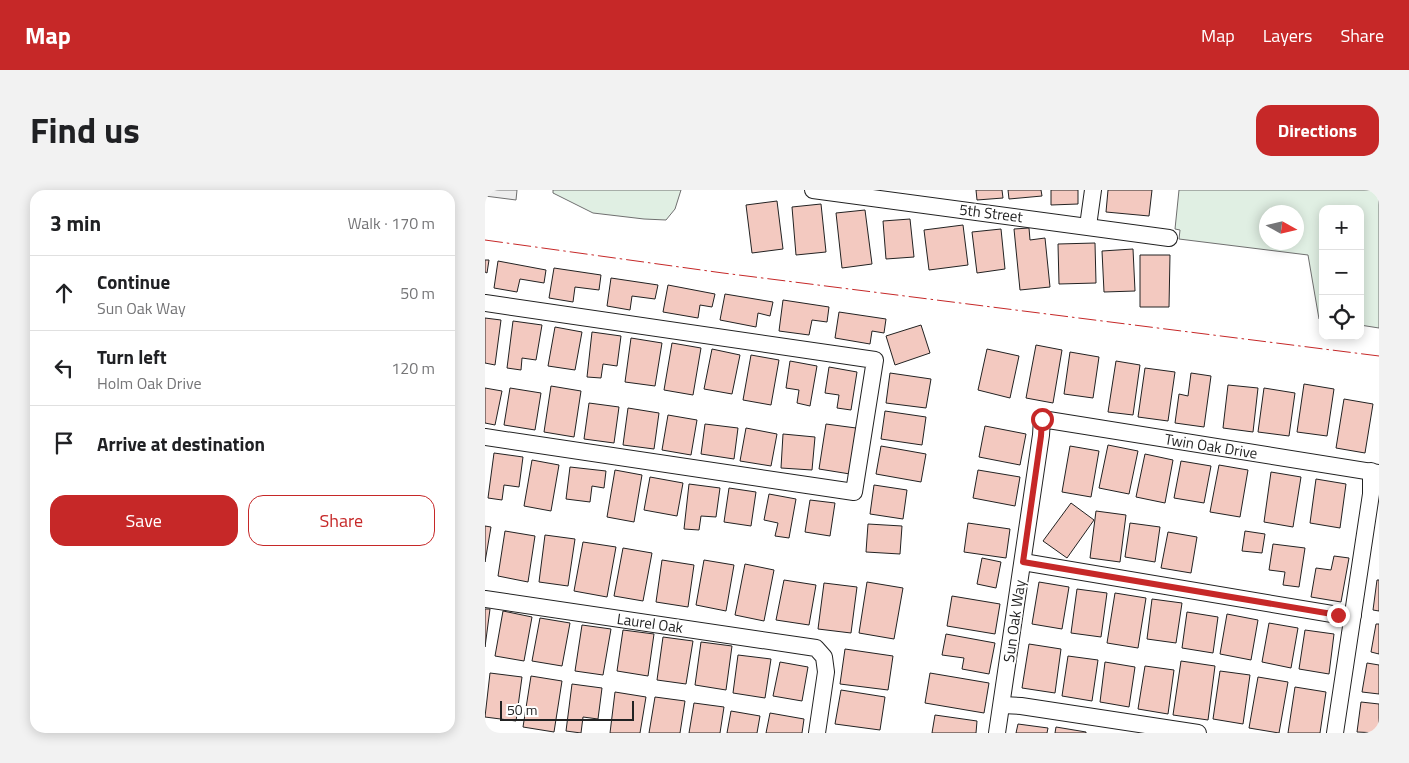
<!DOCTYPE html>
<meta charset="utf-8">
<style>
body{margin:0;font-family:"Titillium Web",sans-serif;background:#f2f2f2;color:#202124}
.controls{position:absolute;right:15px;top:15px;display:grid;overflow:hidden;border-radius:10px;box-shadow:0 2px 12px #0003}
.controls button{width:45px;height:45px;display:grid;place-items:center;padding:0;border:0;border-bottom:1px solid #e0e0e0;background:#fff;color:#202124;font:25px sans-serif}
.compass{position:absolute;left:774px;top:15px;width:45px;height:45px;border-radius:50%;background:#fff;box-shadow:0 2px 12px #0003;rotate:98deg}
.scale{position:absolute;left:15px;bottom:12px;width:134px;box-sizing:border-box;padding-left:5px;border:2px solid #222;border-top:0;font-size:14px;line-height:18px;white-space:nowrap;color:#222;-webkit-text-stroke:4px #fff;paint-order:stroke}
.stop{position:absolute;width:15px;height:15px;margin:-11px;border:4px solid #c62828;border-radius:50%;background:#fff}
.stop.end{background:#c62828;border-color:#fff;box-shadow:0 1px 5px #0008}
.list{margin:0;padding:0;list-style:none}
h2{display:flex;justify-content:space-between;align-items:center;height:65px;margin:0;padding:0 20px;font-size:21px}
h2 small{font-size:16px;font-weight:400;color:#757577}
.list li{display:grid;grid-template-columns:32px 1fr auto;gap:15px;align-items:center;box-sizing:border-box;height:75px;padding:0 20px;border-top:1px solid #e0e0e0}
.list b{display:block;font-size:19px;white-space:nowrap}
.list p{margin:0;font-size:16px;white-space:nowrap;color:#757577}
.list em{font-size:16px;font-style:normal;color:#757577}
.actions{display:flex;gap:10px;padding:15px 20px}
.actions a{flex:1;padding:11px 0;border:1px solid #c62828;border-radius:15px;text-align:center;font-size:18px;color:#c62828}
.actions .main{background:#c62828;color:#fff}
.icon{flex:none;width:28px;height:28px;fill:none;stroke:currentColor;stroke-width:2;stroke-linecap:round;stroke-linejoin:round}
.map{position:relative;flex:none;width:894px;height:543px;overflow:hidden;border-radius:15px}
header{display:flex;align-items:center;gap:30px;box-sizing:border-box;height:70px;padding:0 25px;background:#c62828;color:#fff}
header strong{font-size:24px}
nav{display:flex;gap:28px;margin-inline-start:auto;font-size:18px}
.intro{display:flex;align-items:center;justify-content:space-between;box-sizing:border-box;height:120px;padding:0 30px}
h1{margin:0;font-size:35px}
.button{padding:12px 22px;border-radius:15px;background:#c62828;color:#fff;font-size:18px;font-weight:700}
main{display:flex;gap:30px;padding:0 30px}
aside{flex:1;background:#fff;border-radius:15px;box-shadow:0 2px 12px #0003}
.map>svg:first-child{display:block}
</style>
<header>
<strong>Map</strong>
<nav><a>Map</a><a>Layers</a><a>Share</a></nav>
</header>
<div class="intro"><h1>Find us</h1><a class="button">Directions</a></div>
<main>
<aside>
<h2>3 min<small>Walk · 170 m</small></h2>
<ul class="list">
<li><svg class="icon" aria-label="ahead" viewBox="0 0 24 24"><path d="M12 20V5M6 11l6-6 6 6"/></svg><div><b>Continue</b><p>Sun Oak Way</p></div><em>50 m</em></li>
<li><svg class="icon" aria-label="left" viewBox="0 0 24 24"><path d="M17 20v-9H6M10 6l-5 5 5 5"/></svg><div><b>Turn left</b><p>Holm Oak Drive</p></div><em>120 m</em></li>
<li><svg class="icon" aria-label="arrive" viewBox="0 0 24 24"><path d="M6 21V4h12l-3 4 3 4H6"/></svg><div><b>Arrive at destination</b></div></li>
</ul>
<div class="actions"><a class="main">Save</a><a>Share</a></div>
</aside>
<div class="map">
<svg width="894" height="543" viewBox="0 0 894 543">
<rect width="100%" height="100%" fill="#fff"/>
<g fill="#e0efe3" stroke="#6f6f6f" fill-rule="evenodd">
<path d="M68 0H196L190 19 181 30 159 29 108 23 68 3Z"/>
<path d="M694 0H894V138L875 135V19H838V130L834 129 823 65 694 49 695 40 690 39ZM782 22H812V52H782Z"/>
</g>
<path fill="#ededed" stroke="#6f6f6f" d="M0 0H32L31 10 0 6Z"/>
<g fill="#f3c9c0" stroke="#222">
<path d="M491 0H517L518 8 492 10Z"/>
<path d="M523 0H556L557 6 524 9Z"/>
<path d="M566 0H593V14L566 15Z"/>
<path d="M623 0H667L664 26 621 22Z"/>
<path d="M292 11 298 59 267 63 261 15Z"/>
<path d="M336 14 341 62 311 65 307 17Z"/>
<path d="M380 20 387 74 357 78 351 23Z"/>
<path d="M425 29 429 67 401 69 398 31Z"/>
<path d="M478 35 483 75 444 80 439 40Z"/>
<path d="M544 38 545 50 560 48 565 97 535 100 529 39Z"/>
<path d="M516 39 520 79 492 83 487 42Z"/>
<path d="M610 53 611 93 574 94 573 54Z"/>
<path d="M648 59 650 101 619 102 617 61Z"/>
<path d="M655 65H685L684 117H655Z"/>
<path d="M0 70H4L2 83 0 82Z"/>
<path d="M13 71 61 80 59 93 35 89 32 102 9 98Z"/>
<path d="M69 78 116 85 114 100 90 97 88 112 64 108Z"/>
<path d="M126 88 173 95 170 109 147 106 145 120 122 116Z"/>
<path d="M183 95 230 104 227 117 215 115 213 128 178 122Z"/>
<path d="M240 104 288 112 285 126 273 123 271 137 235 130Z"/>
<path d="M298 110 344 117 342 132 327 130 324 145 294 141Z"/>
<path d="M354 122 401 129 399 143 387 141 385 154 350 148Z"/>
<path d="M0 128 16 130 10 175 0 173Z"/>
<path d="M28 131 57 135 51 170 37 168 36 180 22 178Z"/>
<path d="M436 135 445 163 410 175 401 146Z"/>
<path d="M70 137 97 142 90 180 63 176Z"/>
<path d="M107 142 136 146 132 176 118 174 116 188 102 187Z"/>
<path d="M146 148 177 153 170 196 140 192Z"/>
<path d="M187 153 216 158 208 205 179 200Z"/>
<path d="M551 155 577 160 568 213 541 208Z"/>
<path d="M227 159 255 165 247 204 219 199Z"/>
<path d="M502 159 534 166 525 208 493 200Z"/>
<path d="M585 162 614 167 608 208 579 204Z"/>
<path d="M266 165 294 170 286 215 258 210Z"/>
<path d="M305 171 332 176 325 216 312 213 314 200 301 198Z"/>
<path d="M631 171 655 175 648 225 623 222Z"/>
<path d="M344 177 372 182 366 220 352 218 354 205 340 203Z"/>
<path d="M660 178 690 182 683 231 653 227Z"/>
<path d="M405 183 446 189 441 218 401 213Z"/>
<path d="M706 183 726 186 719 237 690 233 694 204 703 206Z"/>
<path d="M819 194 849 199 842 246 812 242Z"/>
<path d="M743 195 773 198 768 242 738 238Z"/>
<path d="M66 196 96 201 89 247 59 242Z"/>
<path d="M0 198 17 201 10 235 0 233Z"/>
<path d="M25 198 56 203 50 240 19 235Z"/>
<path d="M779 198 810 203 804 246 773 242Z"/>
<path d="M859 209 888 214 880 263 851 258Z"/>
<path d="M104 213 134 217 129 253 99 249Z"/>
<path d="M143 218 174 223 169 259 138 255Z"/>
<path d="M400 221 441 227 437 255 396 249Z"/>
<path d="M183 225 212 230 206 265 177 260Z"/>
<path d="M220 234 253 238 249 269 216 264Z"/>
<path d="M341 234 371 238 365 284 334 279Z"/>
<path d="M500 236 541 244 535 275 494 267Z"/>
<path d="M261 238 292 244 286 276 255 271Z"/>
<path d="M298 244 330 247 327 280 296 278Z"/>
<path d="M623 255 653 261 644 304 614 298Z"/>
<path d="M396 256 441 264 436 292 391 284Z"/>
<path d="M585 256 614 261 606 307 577 302Z"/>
<path d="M9 263 38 267 34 297 19 295 17 310 3 308Z"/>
<path d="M660 264 688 270 680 313 651 307Z"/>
<path d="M47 270 74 275 66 321 39 316Z"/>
<path d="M696 271 726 276 719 313 689 308Z"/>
<path d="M734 275 763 280 755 327 725 322Z"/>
<path d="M85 277 121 281 119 298 107 296 105 312 81 309Z"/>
<path d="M130 280 157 285 149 332 122 327Z"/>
<path d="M493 280 535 287 530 316 488 308Z"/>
<path d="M786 282 816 287 808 337 779 332Z"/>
<path d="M165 287 198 293 192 326 159 320Z"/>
<path d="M831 289 861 294 855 338 825 333Z"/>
<path d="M204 294 235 298 231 327 216 326 214 340 199 339Z"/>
<path d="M389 295 422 300 418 329 385 324Z"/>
<path d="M244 298 271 302 266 336 239 332Z"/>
<path d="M284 304 311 309 304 348 290 346 293 333 279 330Z"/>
<path d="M325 310 350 313 345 346 320 342Z"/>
<path d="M586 313 609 330 582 368 558 351Z"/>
<path d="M611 321 641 325 635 372 605 368Z"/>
<path d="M483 333 525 339 521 368 479 362Z"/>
<path d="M645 333 675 337 670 372 640 367Z"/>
<path d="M383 334 417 336 415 364 381 362Z"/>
<path d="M0 336 6 337 0 372Z"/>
<path d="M20 341 50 346 43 392 13 386Z"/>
<path d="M760 341 780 344 777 363 757 361Z"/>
<path d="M683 342 712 347 706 383 676 378Z"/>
<path d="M60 345 90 349 83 396 54 392Z"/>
<path d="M98 352 131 357 122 407 89 401Z"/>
<path d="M788 354 820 358 814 397 798 395 800 382 784 380Z"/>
<path d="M138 358 167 363 158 411 129 406Z"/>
<path d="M849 366 864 368 856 412 826 407 831 378 846 380Z"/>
<path d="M497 368 516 372 511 398 492 394Z"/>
<path d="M177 370 209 375 203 417 171 412Z"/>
<path d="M219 370 249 375 241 421 211 415Z"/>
<path d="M260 374 289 380 279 431 250 425Z"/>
<path d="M299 390 331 395 324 435 291 430Z"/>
<path d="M892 390H894V421L888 420Z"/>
<path d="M382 392 418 398 409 449 374 443Z"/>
<path d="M554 392 584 397 577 439 547 434Z"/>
<path d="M339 393 372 397 366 443 333 439Z"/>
<path d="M592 399 622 403 616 447 586 443Z"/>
<path d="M630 403 661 408 653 458 622 453Z"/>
<path d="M467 406 515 414 510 444 462 436Z"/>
<path d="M667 409 697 413 691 453 662 449Z"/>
<path d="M0 419H5L0 457Z"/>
<path d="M18 421 47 427 39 471 10 466Z"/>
<path d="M702 422 733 427 728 463 697 458Z"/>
<path d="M742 424 773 430 766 470 735 464Z"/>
<path d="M55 428 85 433 77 476 47 471Z"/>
<path d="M784 433 813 438 806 478 777 472Z"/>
<path d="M891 434H894V464L886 462Z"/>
<path d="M97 435 126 439 118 485 90 481Z"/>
<path d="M138 440 169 444 163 486 132 481Z"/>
<path d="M820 440 849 444 844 484 814 479Z"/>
<path d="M461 444 510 453 504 484 477 479 479 468 457 465Z"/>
<path d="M178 447 208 451 201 494 172 490Z"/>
<path d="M216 452 247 456 241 500 210 495Z"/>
<path d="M544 454 576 459 570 503 537 498Z"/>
<path d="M360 459 408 466 403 500 355 494Z"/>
<path d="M253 465 286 469 280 508 248 503Z"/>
<path d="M583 466 613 470 607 511 577 506Z"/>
<path d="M696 471 730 476 723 530 688 525Z"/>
<path d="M295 472 323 477 317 511 288 506Z"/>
<path d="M620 472 650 477 644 517 615 512Z"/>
<path d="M882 473 894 475V504L877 502Z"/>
<path d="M660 476 689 480 683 524 653 519Z"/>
<path d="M735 481 765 485 758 534 728 529Z"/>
<path d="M5 483 37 487 31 531 0 527Z"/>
<path d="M445 483 504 493 499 523 440 513Z"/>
<path d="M46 486 77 491 69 542 38 537Z"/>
<path d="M773 487 803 492 794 543 764 538Z"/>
<path d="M87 494 117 498 113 529 98 527 96 543 81 541Z"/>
<path d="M810 497 841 502 835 543H803Z"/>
<path d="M356 500 400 507 395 540 350 534Z"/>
<path d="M130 502 161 507 155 543H125Z"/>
<path d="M170 507 200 511 195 543H164Z"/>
<path d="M876 512 894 514V543L872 542Z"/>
<path d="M209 513 239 517 235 543H204Z"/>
<path d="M246 521 275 526 272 543H242Z"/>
<path d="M285 523 319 529 317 543H281Z"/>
<path d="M450 525 492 531 491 543H447Z"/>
<path d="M533 534 563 538 562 543H531Z"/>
<path d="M571 537 601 542V543H570Z"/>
</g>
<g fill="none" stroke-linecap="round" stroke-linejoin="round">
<defs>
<g id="minor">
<path d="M328 0 684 48"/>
<path d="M603 36 608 0"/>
<path d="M0 113 390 170 369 302 0 247"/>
<path d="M538 372 853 425H868"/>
<path d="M0 409 331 458 339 467 341 482 332 543"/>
<path d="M517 515 536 516 713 543"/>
<path d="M512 543 556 245 557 229 894 283"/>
<path d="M850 543 886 304V281"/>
</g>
</defs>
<use href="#minor" stroke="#222" stroke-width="18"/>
<use href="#minor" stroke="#fff" stroke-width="16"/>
<path stroke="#c62828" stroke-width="1" stroke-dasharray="18 4 2.5 4" stroke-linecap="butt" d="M0 50 238 83 894 166"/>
</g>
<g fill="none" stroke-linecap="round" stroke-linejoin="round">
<path stroke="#c62828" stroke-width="6" d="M557 229 556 246 538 372 853 425"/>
</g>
<g text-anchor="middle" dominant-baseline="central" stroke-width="4" stroke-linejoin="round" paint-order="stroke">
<g font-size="15" fill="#222" stroke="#fff">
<text transform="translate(506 23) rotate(7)">5th Street</text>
<text transform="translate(726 256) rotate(9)">Twin Oak Drive</text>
<text transform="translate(529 431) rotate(-82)">Sun Oak Way</text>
<text transform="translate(165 433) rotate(8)">Laurel Oak</text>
</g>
</g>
</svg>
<div class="controls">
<button>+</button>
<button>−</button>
<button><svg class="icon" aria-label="locate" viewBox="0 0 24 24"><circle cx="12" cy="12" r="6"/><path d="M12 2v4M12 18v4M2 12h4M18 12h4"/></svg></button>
</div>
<svg class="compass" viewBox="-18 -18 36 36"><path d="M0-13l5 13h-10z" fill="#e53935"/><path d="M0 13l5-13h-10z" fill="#757577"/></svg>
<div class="scale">50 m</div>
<div class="stop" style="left:557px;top:229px"></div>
<div class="stop end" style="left:853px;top:425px"></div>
</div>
</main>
